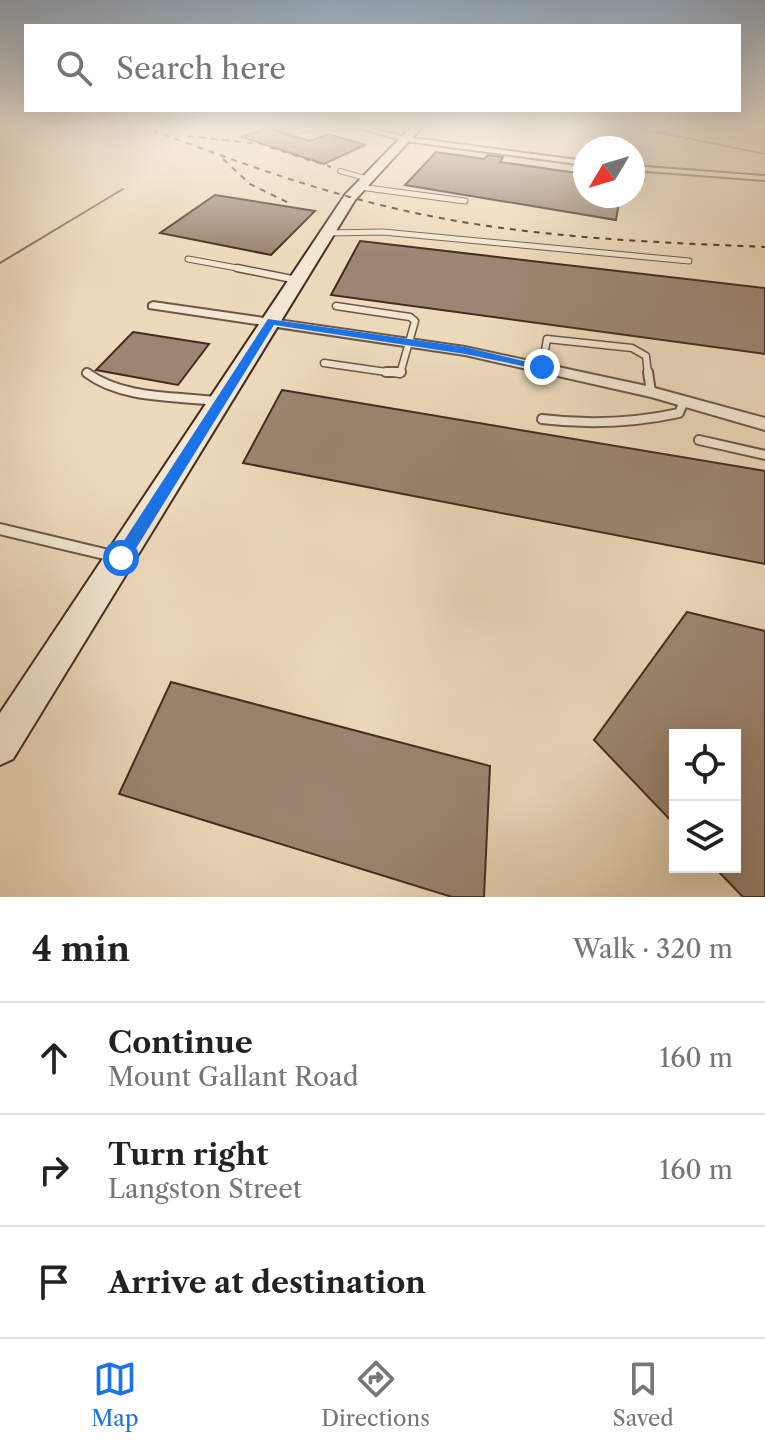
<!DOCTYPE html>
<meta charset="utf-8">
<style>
body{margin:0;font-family:"Libre Caslon Text",serif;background:#f2f2f2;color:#222}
.controls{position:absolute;right:24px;bottom:24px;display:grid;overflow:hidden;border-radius:0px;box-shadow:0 8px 32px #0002}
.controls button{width:72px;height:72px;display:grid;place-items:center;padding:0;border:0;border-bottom:2px solid #e0e0e0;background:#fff;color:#222;font:40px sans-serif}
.compass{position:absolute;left:573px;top:136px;width:72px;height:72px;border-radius:50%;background:#fff;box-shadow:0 8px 32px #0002;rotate:232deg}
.stop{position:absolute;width:24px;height:24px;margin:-18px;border:6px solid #1a73e8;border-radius:50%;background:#fff}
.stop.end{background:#1a73e8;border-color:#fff;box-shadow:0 2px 8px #0008}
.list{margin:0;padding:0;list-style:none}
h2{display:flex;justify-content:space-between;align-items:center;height:104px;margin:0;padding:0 32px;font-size:34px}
h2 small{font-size:26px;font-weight:400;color:#767676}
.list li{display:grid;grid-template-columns:52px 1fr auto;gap:24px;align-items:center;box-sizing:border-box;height:112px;padding:0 32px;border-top:2px solid #e0e0e0}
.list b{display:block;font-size:30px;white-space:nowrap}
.list p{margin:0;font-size:26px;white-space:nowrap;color:#767676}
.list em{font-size:26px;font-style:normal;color:#767676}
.icon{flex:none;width:44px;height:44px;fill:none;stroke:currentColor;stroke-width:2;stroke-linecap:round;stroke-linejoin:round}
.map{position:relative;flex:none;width:765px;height:897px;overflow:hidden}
.search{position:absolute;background:#fff;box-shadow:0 8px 32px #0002;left:24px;right:24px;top:24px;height:88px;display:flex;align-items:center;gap:20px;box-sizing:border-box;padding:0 28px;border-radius:0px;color:#767676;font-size:30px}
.sheet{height:440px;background:#fff}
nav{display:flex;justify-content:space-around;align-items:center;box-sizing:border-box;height:112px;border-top:2px solid #e0e0e0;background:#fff;font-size:22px;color:#767676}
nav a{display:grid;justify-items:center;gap:4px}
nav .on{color:#1a73e8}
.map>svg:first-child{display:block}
</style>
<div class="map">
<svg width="765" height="897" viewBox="0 0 765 897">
<rect width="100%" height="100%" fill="#eddabc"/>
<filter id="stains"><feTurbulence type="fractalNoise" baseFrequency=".0025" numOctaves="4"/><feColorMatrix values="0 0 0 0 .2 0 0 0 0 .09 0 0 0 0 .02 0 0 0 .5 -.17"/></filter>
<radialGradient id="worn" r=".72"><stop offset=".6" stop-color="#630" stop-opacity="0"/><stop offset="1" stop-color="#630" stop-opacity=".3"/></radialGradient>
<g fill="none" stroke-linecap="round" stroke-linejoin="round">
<g stroke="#87705e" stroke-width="2">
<path d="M627 126 765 154"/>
<path d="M0 263 123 189"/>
</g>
</g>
<g fill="#9c8672" stroke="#442b21" stroke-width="2">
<path d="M268 128 309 141 329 134 365 145 324 164 242 137Z"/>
<path d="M436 152 484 159 488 155 503 157 500 162 585 174V196H620L616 220 405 185Z"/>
<path d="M215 195 315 211 271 255 160 233Z"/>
<path d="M360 241 765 288V354L331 295Z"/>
<path d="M133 332 209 344 178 385 96 370Z"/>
<path d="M282 390 765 471V564L243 463Z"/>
<path d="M687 612 765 631V897H743L714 867H735V735H675V825L594 740Z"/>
<path d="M171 682 490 766 484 897H452L119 794Z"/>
</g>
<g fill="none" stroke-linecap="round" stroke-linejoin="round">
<defs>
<g id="lane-far4">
<path d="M273 126 294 132 321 126"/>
<path d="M594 148 596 142 608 143 607 148"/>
<path d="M633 159 635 155"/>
<path d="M340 171 365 178"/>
<path d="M359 187 382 190"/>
</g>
<g id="lane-far3">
<path d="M367 188 465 201"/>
<path d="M328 233 383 232 689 261"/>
<path d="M188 259 248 270"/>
</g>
<g id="lane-far2">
<path d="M237 268 297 280"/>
<path d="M336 306 410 317 415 321 400 374"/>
<path d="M324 363 400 374"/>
<path d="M542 367 547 339 632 348 646 356 648 374"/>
</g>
<g id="lane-far1">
<path d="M386 372H401"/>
<path d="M648 372 651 392"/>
<path d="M87 373C122 399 174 396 216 401"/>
<path d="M542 419C589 425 633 423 679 413L684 401"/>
<path d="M699 440 765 455"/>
</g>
<path id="lane" d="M0 529 117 557"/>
<g id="street">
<path d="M352 126H364L405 137 585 161V165L405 141Z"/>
<path d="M633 166 765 176V180L633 170Z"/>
<path d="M153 302 465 347 651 387 765 418V430L651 397 465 355 149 308V304Z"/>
</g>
<path id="secondary" d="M412 126H423L355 200 13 759 0 765V713L345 195Z"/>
</defs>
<use href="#lane-far4" stroke="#6e5748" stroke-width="6"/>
<use href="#lane-far3" stroke="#6e5748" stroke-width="7"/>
<use href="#lane-far2" stroke="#6e5748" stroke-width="9"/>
<use href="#lane-far1" stroke="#6e5748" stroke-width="12"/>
<use href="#lane" stroke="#6e5748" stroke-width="14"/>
<use href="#street" stroke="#6e5748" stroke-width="4"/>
<use href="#secondary" stroke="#442b21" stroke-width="4"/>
<use href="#lane-far4" stroke="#f3e7d3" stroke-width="4"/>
<use href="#lane-far3" stroke="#f3e7d3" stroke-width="5"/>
<use href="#lane-far2" stroke="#f3e7d3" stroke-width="6"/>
<use href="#lane-far1" stroke="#f3e7d3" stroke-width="8"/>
<use href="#lane" stroke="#f3e7d3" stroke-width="10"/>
<use href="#street" fill="#f3e7d3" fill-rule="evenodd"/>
<use href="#secondary" fill="#f3e7d3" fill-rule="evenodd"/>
<g stroke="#442b21" stroke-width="2" stroke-dasharray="6 6" stroke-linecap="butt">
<path d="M141 126C227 158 312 190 402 210 520 237 644 242 765 247"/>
<path d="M187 136 260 144 331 167"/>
<path d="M223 159 250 184 289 203"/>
</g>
</g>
<linearGradient id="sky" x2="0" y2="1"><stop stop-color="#93abc1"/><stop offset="0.5" stop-color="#f7eee1"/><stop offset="1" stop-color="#f7eee1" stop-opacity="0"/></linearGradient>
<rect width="765" height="252" fill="url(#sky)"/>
<path fill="#1a73e8" d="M268 319 465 347 548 367 542 370 465 354 274 325 127 563H116V553Z"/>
<rect width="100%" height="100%" filter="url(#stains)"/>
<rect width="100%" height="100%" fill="url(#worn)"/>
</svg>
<div class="controls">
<button><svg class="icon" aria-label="locate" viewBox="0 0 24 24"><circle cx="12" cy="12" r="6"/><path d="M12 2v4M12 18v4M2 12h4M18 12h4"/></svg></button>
<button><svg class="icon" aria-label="layers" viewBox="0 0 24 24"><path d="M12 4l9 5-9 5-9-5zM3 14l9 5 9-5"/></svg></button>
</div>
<svg class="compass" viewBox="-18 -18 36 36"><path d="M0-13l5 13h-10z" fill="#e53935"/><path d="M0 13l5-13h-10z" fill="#767676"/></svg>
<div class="stop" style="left:121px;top:558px"></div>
<div class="stop end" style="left:542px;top:367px"></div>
<div class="search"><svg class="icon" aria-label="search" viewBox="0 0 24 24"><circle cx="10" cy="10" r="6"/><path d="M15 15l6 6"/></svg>Search here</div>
</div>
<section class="sheet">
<h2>4 min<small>Walk · 320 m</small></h2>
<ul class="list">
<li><svg class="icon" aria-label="ahead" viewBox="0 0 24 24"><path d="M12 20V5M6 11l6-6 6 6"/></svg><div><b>Continue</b><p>Mount Gallant Road</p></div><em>160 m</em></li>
<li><svg class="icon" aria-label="right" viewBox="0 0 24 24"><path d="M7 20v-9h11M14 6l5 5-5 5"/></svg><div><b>Turn right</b><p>Langston Street</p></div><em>160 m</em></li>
<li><svg class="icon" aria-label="arrive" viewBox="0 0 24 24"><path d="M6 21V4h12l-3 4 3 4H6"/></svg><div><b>Arrive at destination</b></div></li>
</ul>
</section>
<nav>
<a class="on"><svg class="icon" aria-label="map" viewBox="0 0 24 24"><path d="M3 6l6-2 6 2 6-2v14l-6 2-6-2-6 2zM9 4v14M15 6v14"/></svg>Map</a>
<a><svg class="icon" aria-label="directions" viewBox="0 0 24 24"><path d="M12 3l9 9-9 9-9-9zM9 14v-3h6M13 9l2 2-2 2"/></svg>Directions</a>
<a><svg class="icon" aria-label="saved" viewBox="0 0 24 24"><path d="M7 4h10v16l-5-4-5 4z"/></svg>Saved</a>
</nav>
